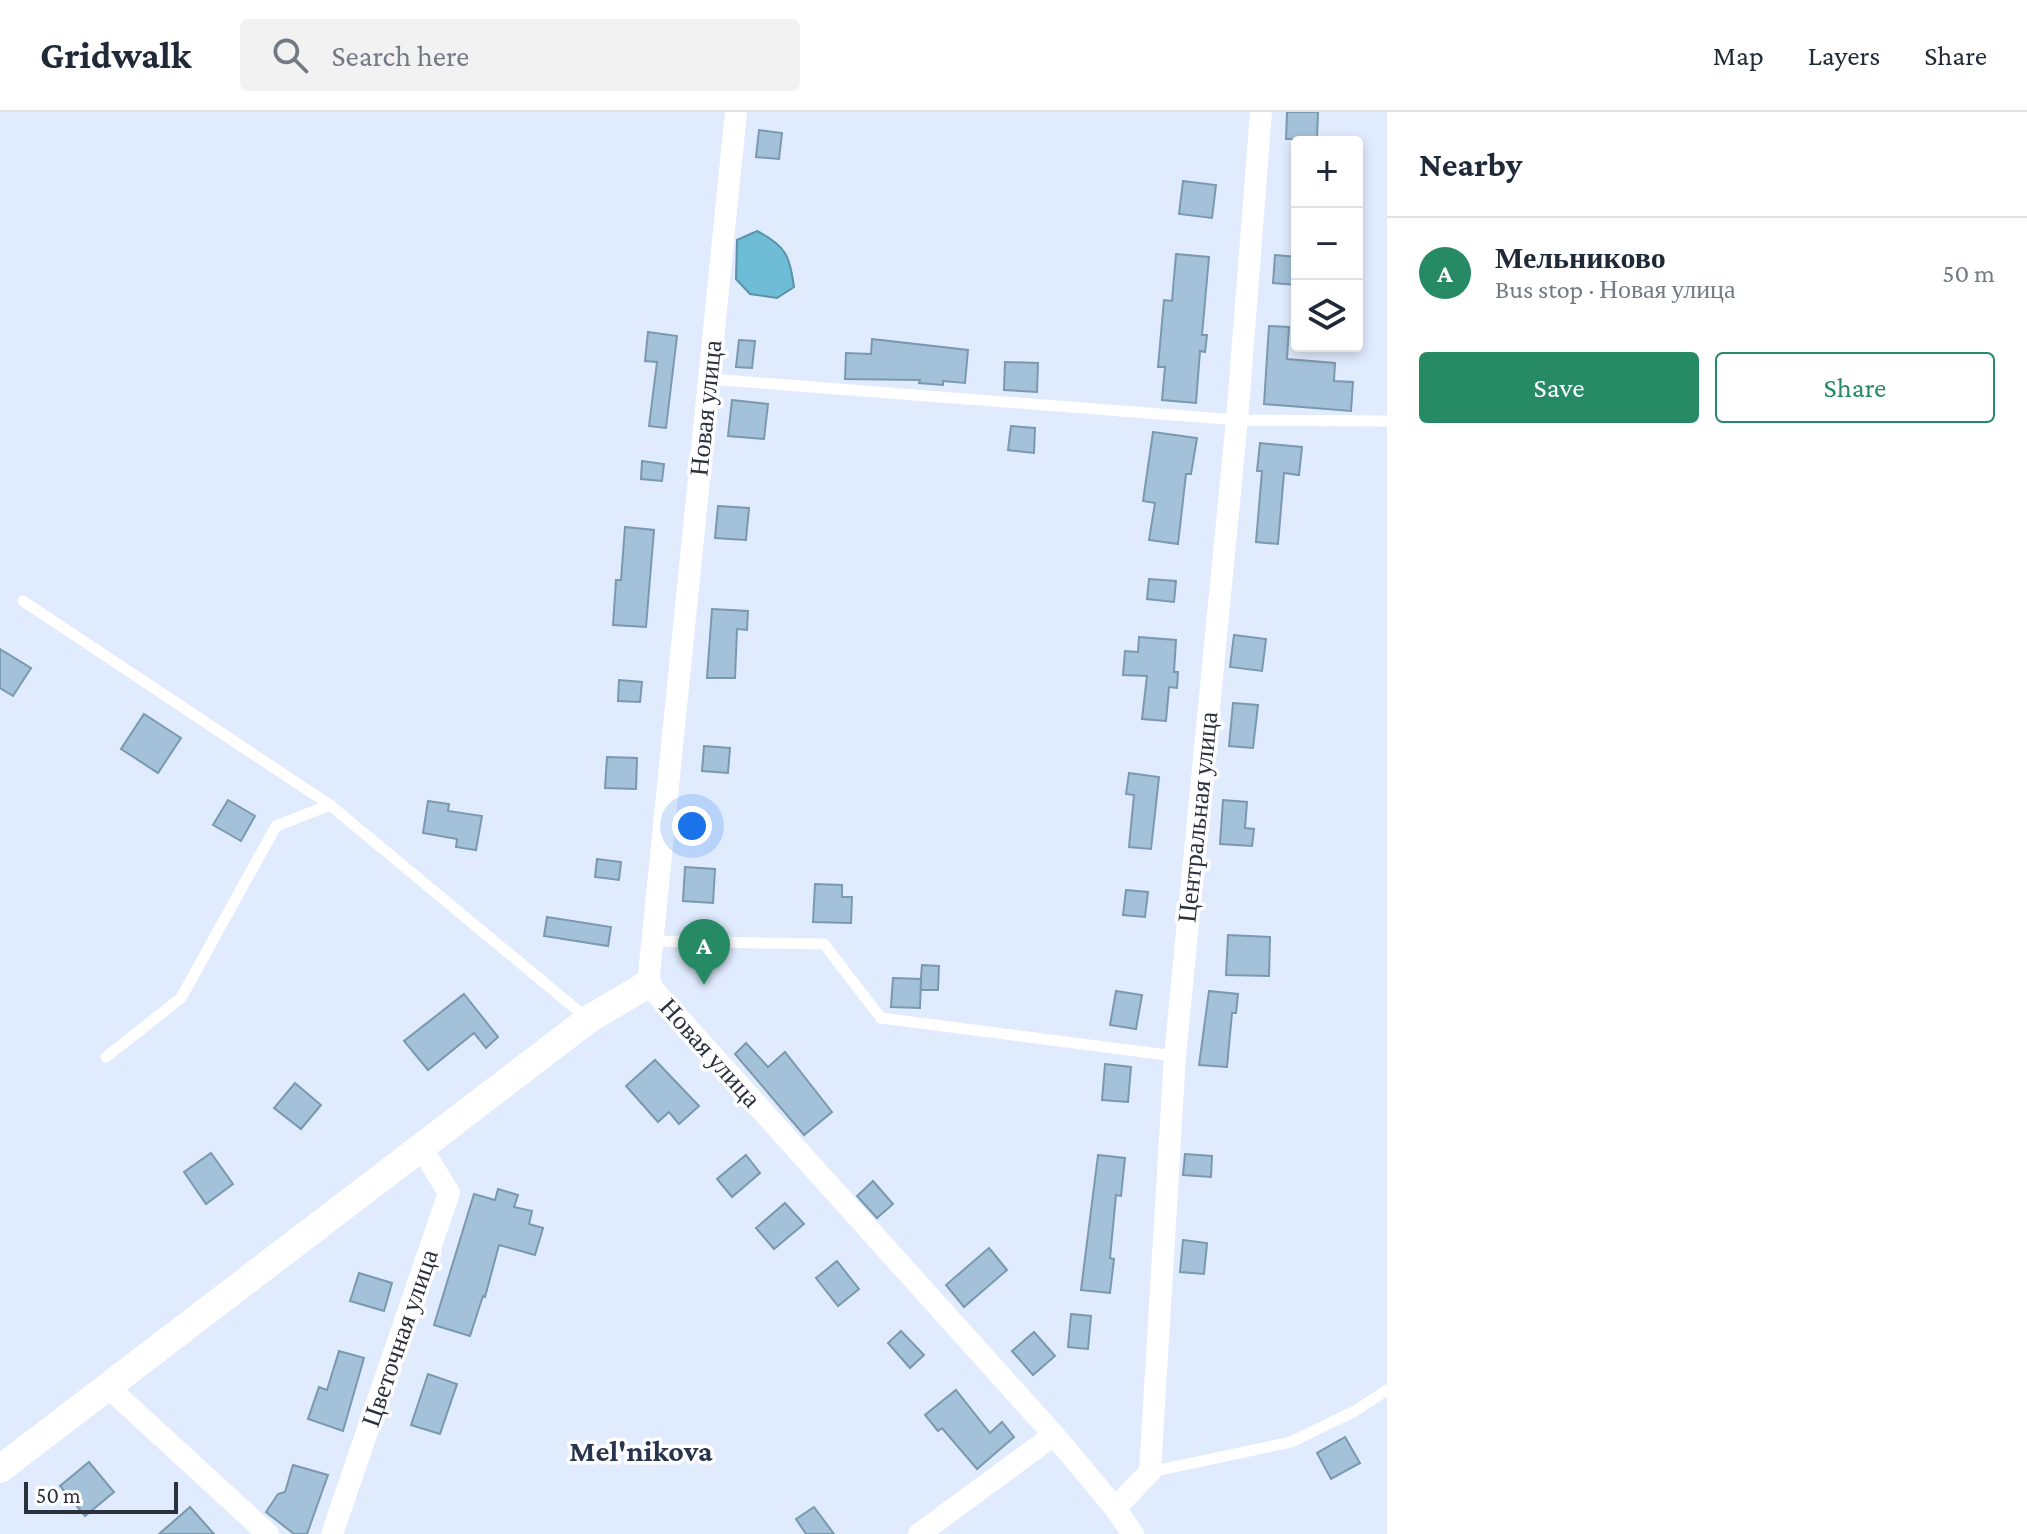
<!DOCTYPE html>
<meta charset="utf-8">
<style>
body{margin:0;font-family:"Crimson Pro",serif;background:#f2f2f3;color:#1f2937}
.controls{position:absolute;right:24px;top:24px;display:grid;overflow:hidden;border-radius:8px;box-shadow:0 4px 12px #0003}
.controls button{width:72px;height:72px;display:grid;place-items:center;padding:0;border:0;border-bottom:2px solid #e0e1e3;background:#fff;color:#1f2937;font:40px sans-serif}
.scale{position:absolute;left:24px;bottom:20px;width:154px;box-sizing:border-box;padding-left:8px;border:4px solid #2a303c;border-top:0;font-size:22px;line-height:28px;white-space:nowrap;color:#2a303c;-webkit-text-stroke:6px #fff;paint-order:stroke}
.you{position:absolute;left:692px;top:714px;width:28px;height:28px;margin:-20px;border:6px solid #fff;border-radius:50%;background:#1a73e8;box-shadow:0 0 0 12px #1a73e833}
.badge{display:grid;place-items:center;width:52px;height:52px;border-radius:50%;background:#268a65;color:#fff;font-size:26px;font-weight:700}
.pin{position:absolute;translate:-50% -66px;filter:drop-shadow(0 2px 4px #0008)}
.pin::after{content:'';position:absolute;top:42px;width:28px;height:24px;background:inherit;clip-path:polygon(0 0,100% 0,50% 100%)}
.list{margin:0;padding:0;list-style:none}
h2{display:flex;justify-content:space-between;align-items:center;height:104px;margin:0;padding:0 32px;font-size:34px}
h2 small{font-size:26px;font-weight:400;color:#747a83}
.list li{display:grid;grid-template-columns:52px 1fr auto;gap:24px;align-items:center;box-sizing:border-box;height:112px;padding:0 32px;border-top:2px solid #e0e1e3}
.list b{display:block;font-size:30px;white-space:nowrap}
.list p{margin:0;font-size:26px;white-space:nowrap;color:#747a83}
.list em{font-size:26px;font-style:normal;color:#747a83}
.actions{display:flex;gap:16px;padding:24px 32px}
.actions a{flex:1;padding:18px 0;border:2px solid #268a65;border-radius:8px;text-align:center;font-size:28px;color:#268a65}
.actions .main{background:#268a65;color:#fff}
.icon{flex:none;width:44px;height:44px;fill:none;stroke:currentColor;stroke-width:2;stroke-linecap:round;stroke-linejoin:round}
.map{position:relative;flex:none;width:1387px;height:1422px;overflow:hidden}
header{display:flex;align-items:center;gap:48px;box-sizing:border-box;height:112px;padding:0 40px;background:#fff;border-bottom:2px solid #e0e1e3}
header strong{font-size:38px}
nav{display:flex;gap:44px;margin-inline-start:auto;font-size:28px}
.search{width:560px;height:72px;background:#f2f2f3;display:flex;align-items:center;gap:20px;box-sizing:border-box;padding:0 28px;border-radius:8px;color:#747a83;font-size:30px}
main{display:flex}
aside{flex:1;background:#fff}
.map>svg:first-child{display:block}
</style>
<header>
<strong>Gridwalk</strong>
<div class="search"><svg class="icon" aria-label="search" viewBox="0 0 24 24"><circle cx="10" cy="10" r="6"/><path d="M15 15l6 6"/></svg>Search here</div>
<nav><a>Map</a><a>Layers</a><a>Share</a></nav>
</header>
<main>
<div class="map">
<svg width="1387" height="1422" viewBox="0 0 1387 1422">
<rect width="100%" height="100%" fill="#e0ebfe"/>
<path fill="#6fbcd7" stroke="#5a92a8" stroke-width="2" d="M757 119C786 134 790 144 794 175L777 186 750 182 736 167 737 128Z"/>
<g fill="#a3c1d9" stroke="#7a98ae" stroke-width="2">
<path d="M1287 0H1318L1317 27H1286Z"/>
<path d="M759 18 782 21 779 47 756 45Z"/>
<path d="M1183 69 1216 73 1212 106 1179 102Z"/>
<path d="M1176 142 1209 145 1202 223H1207L1205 240 1200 239 1196 291 1162 288 1165 255H1158L1164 188 1172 189Z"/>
<path d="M1275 143 1297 145V173L1273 171Z"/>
<path d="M1269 214 1289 215 1287 247 1335 251 1334 269 1353 270 1351 299 1264 292Z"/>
<path d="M648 220 677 224 666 316 649 314 657 250 645 249Z"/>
<path d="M872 227 968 238 965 271 943 269V273L919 271 920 268 845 267 846 241 871 242Z"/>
<path d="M739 228 755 229 752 256 736 255Z"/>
<path d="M1005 250 1038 251 1037 280 1004 278Z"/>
<path d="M732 288 768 292 764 327 728 324Z"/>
<path d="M1011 314 1035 316 1034 341 1008 338Z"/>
<path d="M1153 320 1197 326 1191 362H1186L1178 432 1149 428 1155 391 1143 389Z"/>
<path d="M1260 331 1302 335 1299 363 1284 361 1278 432 1256 430 1262 359H1257Z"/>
<path d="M642 349 664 352 662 369 641 367Z"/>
<path d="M718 394 749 396 746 428 715 426Z"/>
<path d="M625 415 654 418 646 515 613 513 616 468H621Z"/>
<path d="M1149 467 1176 469 1174 490 1147 487Z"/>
<path d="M712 497 748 499 747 518 737 517 735 566H707Z"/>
<path d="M1234 523 1266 527 1262 559 1230 555Z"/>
<path d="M1139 525 1176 528 1174 560H1178L1177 576 1169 575 1166 609 1142 607 1147 564 1123 563 1125 539 1138 540Z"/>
<path d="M0 537 31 556 13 584 0 576Z"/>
<path d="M619 568 642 570 640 590 618 589Z"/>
<path d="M1233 591 1258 593 1253 636 1229 634Z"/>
<path d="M144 602 181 626 158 661 121 637Z"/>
<path d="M704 634 730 636 728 661 702 659Z"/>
<path d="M607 645 637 646 636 677 605 676Z"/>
<path d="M1129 661 1159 665 1151 737 1129 735 1134 683 1126 682Z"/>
<path d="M228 688 255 704 241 729 213 713Z"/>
<path d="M1223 688 1247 690 1245 716 1254 717 1252 734 1220 732Z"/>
<path d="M428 689 449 692 448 699 482 704 476 738 456 735 457 727 423 721Z"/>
<path d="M597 747 621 750 619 768 595 765Z"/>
<path d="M685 755 715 757 713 791 683 789Z"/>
<path d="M815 772 842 773V785H852L851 811 813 810Z"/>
<path d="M1126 778 1148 780 1145 805 1123 803Z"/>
<path d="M547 805 611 815 608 834 544 824Z"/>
<path d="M1228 823 1270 825 1269 864 1226 863Z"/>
<path d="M922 853 939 854 938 878H920Z"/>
<path d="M893 866 921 867 920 896 891 895Z"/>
<path d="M1116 879 1142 883 1136 917 1110 913Z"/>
<path d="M1209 879 1238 882 1236 901H1232L1227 955 1199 953Z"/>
<path d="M464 882 498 925 486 936 474 921 428 958 404 929Z"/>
<path d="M746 931 768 955 785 940 832 1000 804 1023 735 942Z"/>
<path d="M655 948 699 994 679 1012 669 1000 658 1010 626 974Z"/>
<path d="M1105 952 1131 955 1128 990 1102 988Z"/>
<path d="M295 971 321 993 301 1017 274 996Z"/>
<path d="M211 1041 233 1072 206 1092 184 1060Z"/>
<path d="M1185 1042 1212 1044 1211 1065 1183 1063Z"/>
<path d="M746 1043 760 1061 732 1085 717 1067Z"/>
<path d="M1098 1043 1125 1046 1121 1084 1116 1083 1110 1146 1114 1147 1110 1181 1081 1178Z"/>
<path d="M873 1069 893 1092 877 1106 857 1084Z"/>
<path d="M498 1077 518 1083 514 1095 532 1099 529 1112 543 1116 535 1143 499 1133 485 1185 483 1184 470 1224 434 1213 474 1082 495 1088Z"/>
<path d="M785 1091 804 1112 774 1137 756 1116Z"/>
<path d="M1183 1128 1207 1131 1204 1162 1180 1160Z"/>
<path d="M989 1136 1007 1158 964 1195 946 1173Z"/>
<path d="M837 1149 859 1177 838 1194 816 1166Z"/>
<path d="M359 1161 392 1171 384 1199 350 1189Z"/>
<path d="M1071 1202 1091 1204 1088 1237 1068 1235Z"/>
<path d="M901 1219 924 1243 910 1256 888 1231Z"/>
<path d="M1034 1220 1055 1244 1033 1263 1012 1239Z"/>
<path d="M339 1239 364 1246 343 1319 308 1307 319 1275 327 1278Z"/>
<path d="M428 1262 457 1272 440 1322 411 1313Z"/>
<path d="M956 1278 990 1321 1002 1310 1014 1325 977 1357 942 1316 938 1319 925 1303Z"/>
<path d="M1345 1325 1360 1351 1331 1367 1317 1341Z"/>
<path d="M89 1350 114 1380 85 1404 60 1374Z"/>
<path d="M293 1353 328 1363 307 1422H294L266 1400 278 1382 285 1380Z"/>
<path d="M190 1395 214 1422H159Z"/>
<path d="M814 1395 834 1422H806L796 1407Z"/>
</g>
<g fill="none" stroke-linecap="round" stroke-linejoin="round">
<g stroke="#fff" stroke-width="11">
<path d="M709 267 1237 308 1387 309"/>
<path d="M23 489 330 693 588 907"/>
<path d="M652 829 824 832 881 906 1175 944"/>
<path d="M106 945 181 886 276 714 330 693"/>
<path d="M1150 1360 1291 1330 1355 1299 1387 1278"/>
</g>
<g stroke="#fff" stroke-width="22">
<path d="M736 0 648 872 1054 1323 919 1422"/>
<path d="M108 1275 268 1422"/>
<path d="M1054 1323 1115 1396 1133 1422"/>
<path d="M1115 1396 1150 1360 1175 944 1237 308 1261 0"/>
<path d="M332 1422 449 1081 421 1035"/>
</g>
<path stroke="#fff" stroke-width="28" d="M0 1357 589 907 648 872"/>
</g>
<g text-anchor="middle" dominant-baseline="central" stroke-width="7" stroke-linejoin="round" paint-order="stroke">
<g font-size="26" fill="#2a303c" stroke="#fff">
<text transform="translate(706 296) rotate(-84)">Новая улица</text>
<text transform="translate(1198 705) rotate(-84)">Центральная улица</text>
<text transform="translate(710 941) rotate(48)">Новая улица</text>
<text transform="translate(400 1226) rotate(-71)">Цветочная улица</text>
</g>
<g font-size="30" font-weight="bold" fill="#28354e" stroke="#fff">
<text x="641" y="1338">Mel'nikova</text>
</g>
</g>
</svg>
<div class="controls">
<button>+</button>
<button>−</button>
<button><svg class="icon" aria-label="layers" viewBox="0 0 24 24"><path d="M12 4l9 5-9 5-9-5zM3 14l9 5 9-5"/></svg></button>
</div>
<div class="scale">50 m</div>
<div class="you"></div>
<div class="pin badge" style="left:704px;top:873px">A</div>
</div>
<aside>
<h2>Nearby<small></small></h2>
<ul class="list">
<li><span class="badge">A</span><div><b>Мельниково</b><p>Bus stop · Новая улица</p></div><em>50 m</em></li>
</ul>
<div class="actions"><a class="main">Save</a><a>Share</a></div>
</aside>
</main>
